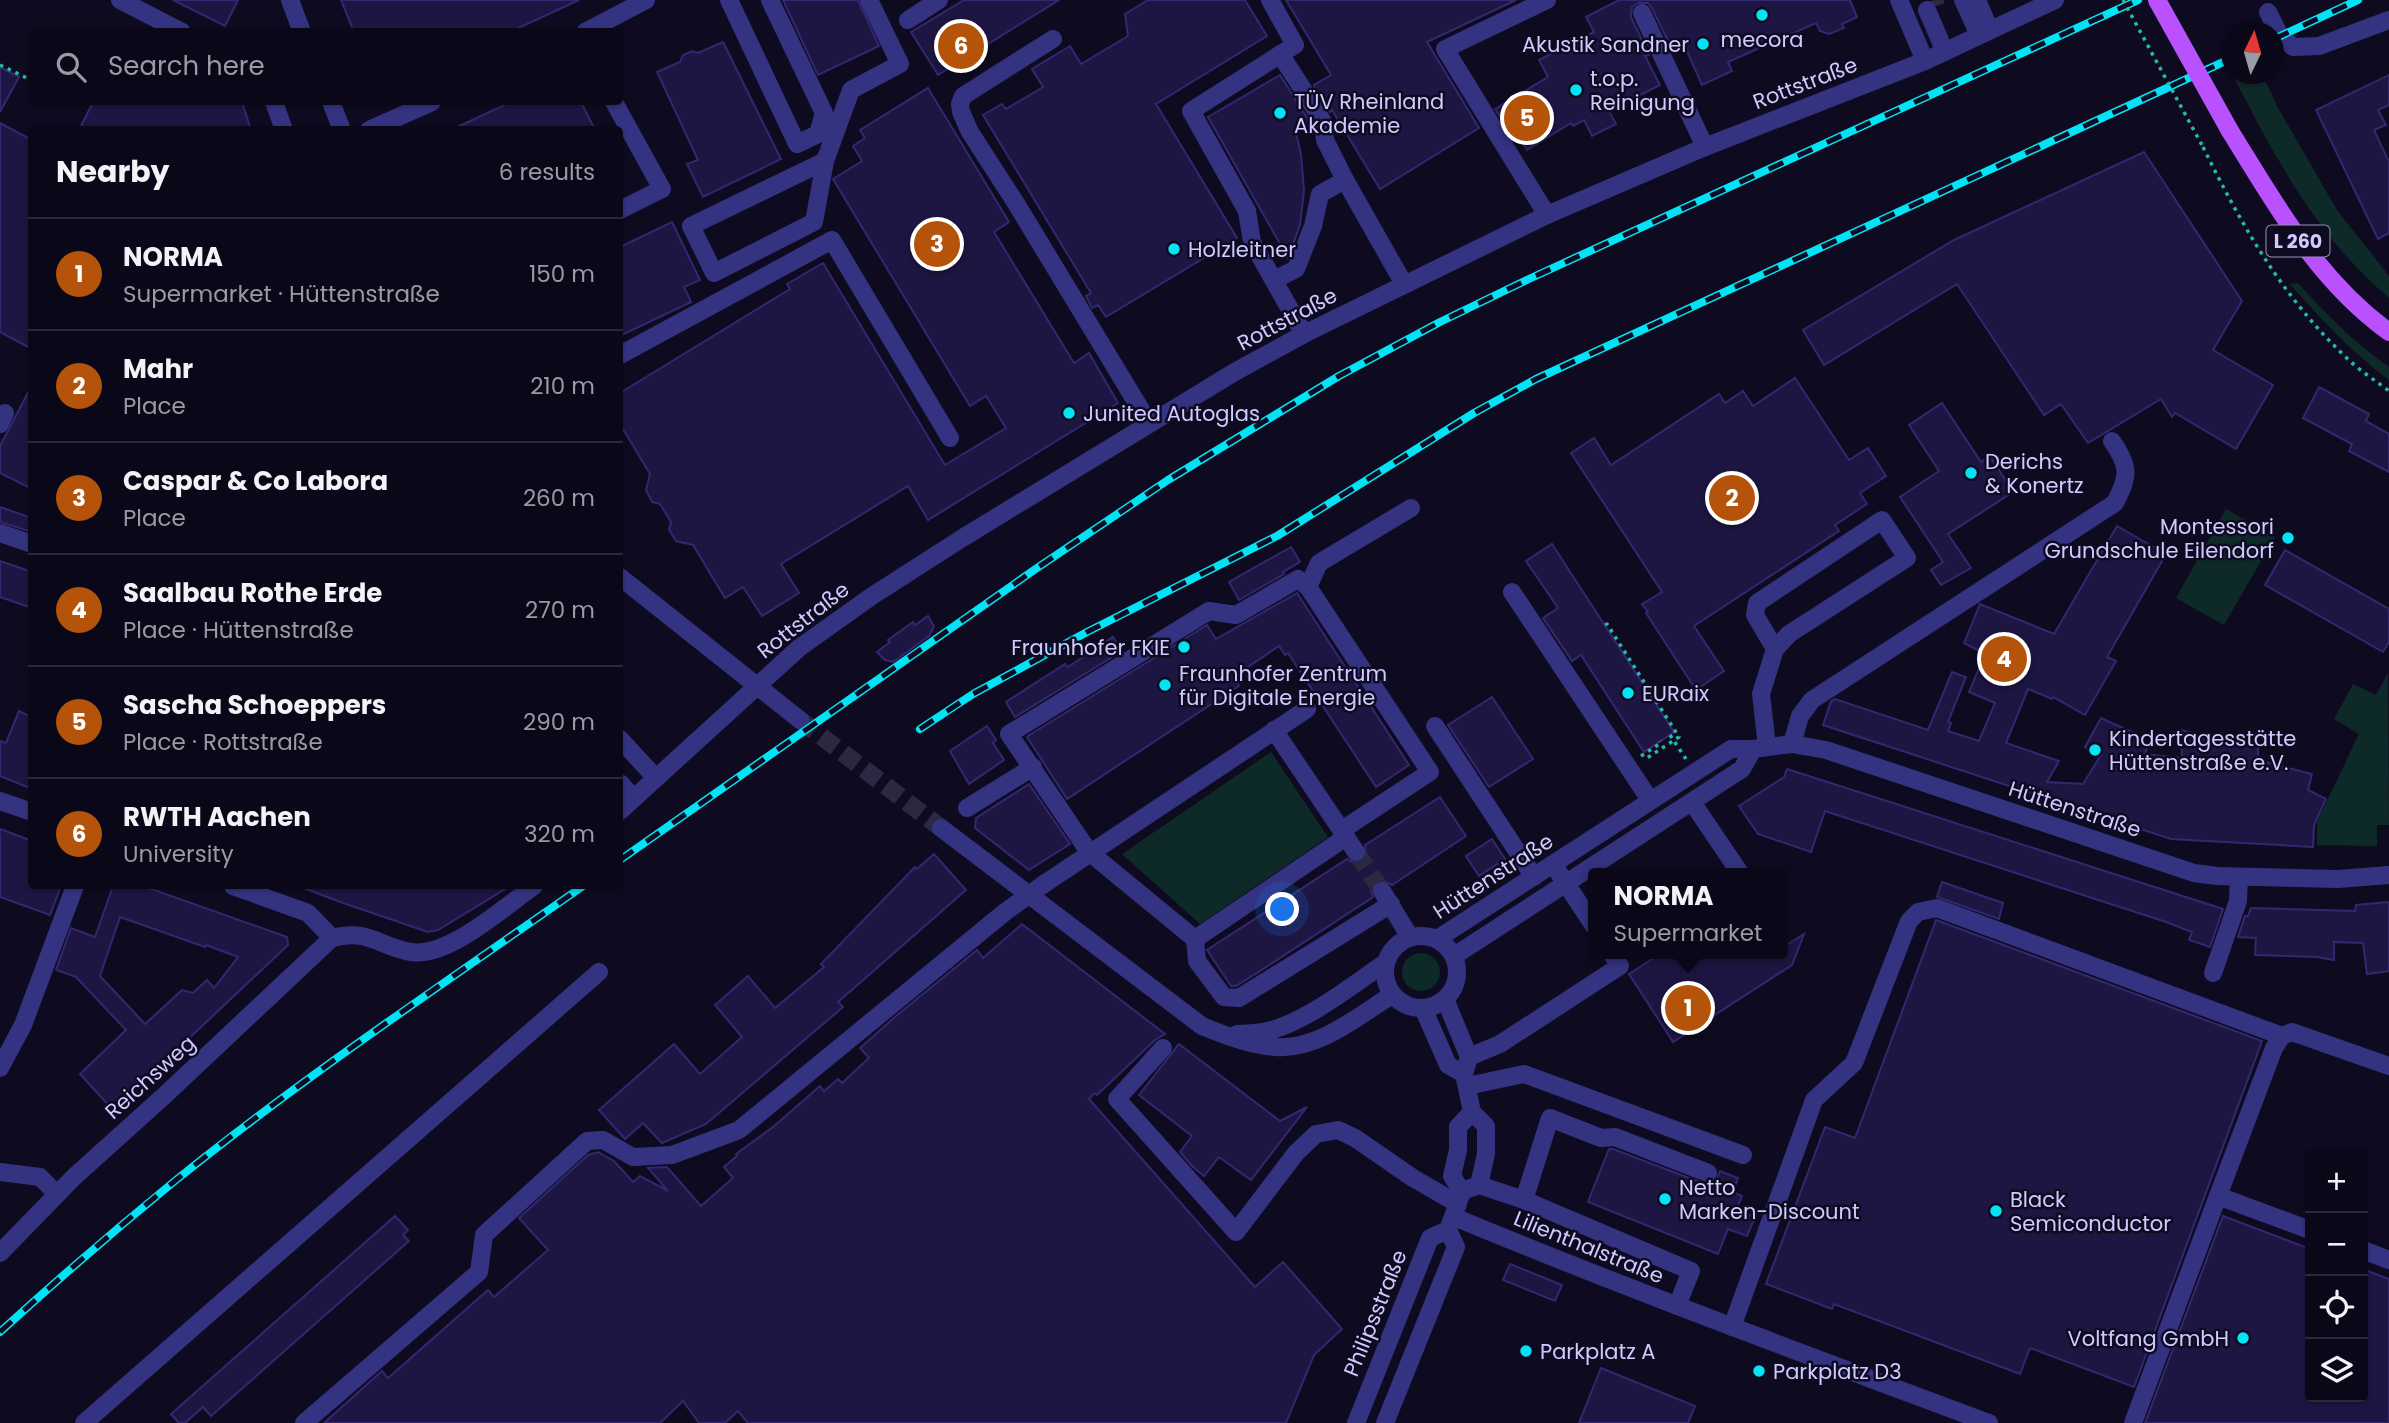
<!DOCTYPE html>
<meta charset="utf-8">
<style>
body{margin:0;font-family:Poppins,sans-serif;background:#131121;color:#f1f3f6}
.controls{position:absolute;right:21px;bottom:21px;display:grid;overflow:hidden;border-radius:7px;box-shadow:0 2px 5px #0004}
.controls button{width:63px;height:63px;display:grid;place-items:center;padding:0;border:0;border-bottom:2px solid #2a2937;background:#0a0818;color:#f1f3f6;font:35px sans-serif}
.compass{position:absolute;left:2221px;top:21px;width:63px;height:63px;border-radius:50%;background:#0a0818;box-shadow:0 2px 5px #0004;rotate:5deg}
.you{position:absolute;left:1283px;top:910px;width:24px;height:24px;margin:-18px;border:5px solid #fff;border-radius:50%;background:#1a73e8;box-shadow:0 0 0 10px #1a73e833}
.badge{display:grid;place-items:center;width:46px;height:46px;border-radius:50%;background:#b45309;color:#fff;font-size:23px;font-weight:700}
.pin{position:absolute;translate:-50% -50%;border:4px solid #fff;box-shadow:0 2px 7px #0006}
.popup{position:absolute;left:1588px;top:868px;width:200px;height:91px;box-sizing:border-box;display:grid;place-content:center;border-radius:7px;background:#0a0818;filter:drop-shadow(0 2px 5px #0005);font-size:23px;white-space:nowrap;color:#999aa2}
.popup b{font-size:26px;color:#f1f3f6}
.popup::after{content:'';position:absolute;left:50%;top:100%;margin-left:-14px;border:14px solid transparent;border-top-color:#0a0818}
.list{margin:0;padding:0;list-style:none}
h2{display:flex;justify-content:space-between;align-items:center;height:91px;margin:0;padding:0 28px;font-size:30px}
h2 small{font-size:23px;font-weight:400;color:#999aa2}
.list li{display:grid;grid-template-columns:46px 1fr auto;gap:21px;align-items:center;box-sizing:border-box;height:112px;padding:0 28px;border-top:2px solid #2a2937}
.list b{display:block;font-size:26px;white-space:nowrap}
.list p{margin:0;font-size:23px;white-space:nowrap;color:#999aa2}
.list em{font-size:23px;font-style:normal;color:#999aa2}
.icon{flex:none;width:38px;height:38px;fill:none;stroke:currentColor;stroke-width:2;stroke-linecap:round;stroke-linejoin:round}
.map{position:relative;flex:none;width:2389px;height:1423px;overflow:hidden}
.search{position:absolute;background:#0a0818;box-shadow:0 2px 5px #0004;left:28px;top:28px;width:595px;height:77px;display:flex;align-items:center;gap:18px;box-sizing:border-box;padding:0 24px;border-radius:7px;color:#999aa2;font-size:26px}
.panel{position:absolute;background:#0a0818;box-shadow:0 2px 5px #0004;left:28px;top:126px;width:595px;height:763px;border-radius:7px}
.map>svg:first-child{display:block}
</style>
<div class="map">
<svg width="2389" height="1423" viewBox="0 0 2389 1423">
<rect width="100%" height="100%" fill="#0e0b20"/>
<g fill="#0e2a28">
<path d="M2232 74H2262L2278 108 2337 210 2389 276V298C2315 235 2276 158 2232 74Z"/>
<path d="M2298 283C2325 314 2355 343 2389 367V380C2351 352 2321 319 2290 284Z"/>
<path d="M2226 509 2275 537 2224 625 2176 598Z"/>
<path d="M2388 673 2389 825H2377V846L2317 845V822L2359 734 2334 719 2353 684 2376 695Z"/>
<path d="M1271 752 1328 837 1200 924 1122 854Z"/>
<circle cx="1421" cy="972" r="19"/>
</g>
<g fill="#1e1642" stroke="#332770" stroke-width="2" fill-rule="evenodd">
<path d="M173 0H238L225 26Z"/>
<path d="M341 0H579L510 32H354Z"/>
<path d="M783 0H858L879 46 818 75Z"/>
<path d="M964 0H1059L938 75 911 32Z"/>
<path d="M1148 0H1245L1267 36 1156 104 1237 238 1106 317 1098 305 1092 308 1086 296 1091 293 983 115 1002 104 1006 109 1043 87 1032 69 1070 46 1081 64 1128 36 1125 14Z"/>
<path d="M1286 0H1516L1427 42 1479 128 1380 189 1332 110 1330 112 1315 90 1314 85 1331 75Z"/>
<path d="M1619 0H1850L1857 17 1842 24 1844 28 1829 34 1820 31 1816 23 1728 62 1732 71 1702 85 1682 40 1670 45 1652 8 1648 3H1638L1632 7 1631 17 1649 55 1645 56 1660 85 1609 111 1616 124 1592 136 1584 120 1573 126 1571 123 1527 150 1513 129 1509 131 1495 109 1548 77 1539 60 1594 32 1586 17Z"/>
<path d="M723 42 781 159 703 197 687 164 698 160 657 72 680 62 683 55 692 51 698 53Z"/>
<path d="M0 67 19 77 0 112Z"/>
<path d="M1280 75 1311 124 1296 133 1301 154 1304 191 1300 225 1288 258 1208 117Z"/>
<path d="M2389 75V105L2378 110 2386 125 2374 130 2389 162V233L2378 239 2316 110Z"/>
<path d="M928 88 1009 222 994 232 1074 363 1089 353 1118 403 928 520 908 486 781 564 799 593 762 616 743 587 725 598 693 545 676 541 669 529 671 522 660 504 652 502 646 490 650 474 620 424V393L790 289 787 284 823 263 945 465 1006 428 986 396 970 406 833 179 862 161 853 146 865 138 860 130Z"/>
<path d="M93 102H242L251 130H79Z"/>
<path d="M511 102H581L595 130H451Z"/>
<path d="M0 123 32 140V349L0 332Z"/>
<path d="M2144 152 2242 301 2213 350 2273 385 2236 449 2175 413 2172 417 2161 399 2088 443 2061 404 2044 415 1957 284 1824 365 1803 330 1954 240Z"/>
<path d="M672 222 700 280 684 287 691 302 620 336V247Z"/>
<path d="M1795 378 1849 460 1868 448 1886 476 1860 493 1867 504 1835 525 1839 531 1694 626 1724 671 1696 690 1646 613 1648 612 1642 604 1662 592 1571 453 1594 438 1611 465 1719 394 1725 403 1743 391 1753 406Z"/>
<path d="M32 385V489L0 473V446Z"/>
<path d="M2319 387 2369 414 2366 421 2389 434V472L2349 451 2352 444 2303 418Z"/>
<path d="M1942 403 1981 462 1990 456 2013 492 1948 534 1971 568 1941 585 1931 570 1943 562 1900 497 1939 471 1909 425Z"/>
<path d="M0 507 32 518V532L0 522Z"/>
<path d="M2117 526 2166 554 2107 657 2116 661 2085 715 2053 697 2052 699 2028 689 2006 743 2059 761 2047 782 2083 784 2101 755 2085 747 2101 718 2132 732 2130 736 2148 744 2145 754 2182 758 2181 730 2230 743V734L2258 743V760L2312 774 2308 790 2326 799 2314 825 2313 847 2171 839 1823 725 1831 701 1835 699 1928 730 1952 672 1966 677 1948 722 1951 723 1948 731 1979 741 1995 703 1969 692 1985 654 1964 643 1980 604 2054 634Z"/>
<path d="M1552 544 1674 732 1644 752 1581 655 1572 661 1543 618 1558 608 1526 561Z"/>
<path d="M1291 547 1300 562 1283 572 1284 574 1239 600 1229 582Z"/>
<path d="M2285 550 2389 609V642L2383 652 2265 585Z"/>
<path d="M0 561 32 572V608L0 597Z"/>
<path d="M1297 593 1409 765 1376 787 1288 653 1285 655 1279 646 1233 677 1239 686 1067 799 1027 737 1028 736 1207 625 1216 639Z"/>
<path d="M928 616 934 626 929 636 893 662 885 660 877 652 890 642 888 640 913 622 915 625Z"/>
<path d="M1113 637 1122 651 1015 717 1006 702 1065 664 1068 667Z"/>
<path d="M1492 697 1533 759 1489 787 1448 725Z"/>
<path d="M19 711 29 716 32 720V789L0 776V741L6 743Z"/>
<path d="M987 726 996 740 993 743 1004 760 969 784 950 751Z"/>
<path d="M1787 769 2223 909 2210 947 2189 940 2192 932 2166 922 1825 811 1811 852 1758 834 1739 806 1784 777Z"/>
<path d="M1029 784 1070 844 1029 870 975 828 976 818Z"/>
<path d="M1440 797 1466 836 1392 885 1382 880 1376 882 1371 891 1373 897 1257 973 1236 986H1231L1207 950 1347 859 1352 862H1362L1366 856 1365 845Z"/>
<path d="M0 829 32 841V886H61L50 915 0 897Z"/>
<path d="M1492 839 1505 859 1479 876 1466 856Z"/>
<path d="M934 854 966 890 838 1002 843 1007 706 1124 662 1143 643 1123 625 1139 599 1110 674 1044 700 1074 742 1037 715 1005 748 976 775 1008 824 967 821 964 915 867 917 869Z"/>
<path d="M1942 882 2003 903 1999 919 1937 897Z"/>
<path d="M113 886H143L287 937 288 945 113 1110 80 1074 126 1030 76 977 56 970 71 928 95 937ZM120 917 205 947 206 945 238 957 214 988 207 980 193 993 182 990 145 1024 100 976Z"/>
<path d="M302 886H510L438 930 428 932 343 903 301 887Z"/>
<path d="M2389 902V971L2367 974 2363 943 2334 942V960L2317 957 2255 955 2256 938 2238 937 2245 916H2248L2251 908 2355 911 2356 905Z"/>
<path d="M1936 920 2262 1041 2134 1387 2030 1348 2020 1374 1834 1304 1832 1309 1766 1284 1825 1127 1855 1138Z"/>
<path d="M1022 924 1165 1034 1155 1040 1097 1095 1094 1093 1089 1099 1255 1287 1283 1262 1342 1329 1314 1355 1286 1423H748L738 1411 725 1423H699L683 1401 660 1423H324L382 1371 388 1378 488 1290 494 1297 548 1250 519 1218 588 1155 598 1152 614 1161 633 1182 640 1176 668 1191 648 1168 667 1167 701 1206 733 1178 724 1167 737 1156 736 1154 773 1127 820 1086 824 1091 838 1079 842 1083 869 1058 860 1048 896 1016 977 950 983 958Z"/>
<path d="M1804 934 1792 965 1673 1042 1629 974 1660 954H1782V948Z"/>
<path d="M1179 1044 1280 1121 1307 1107 1251 1180 1219 1157 1204 1176 1193 1167 1180 1152 1192 1136 1139 1095Z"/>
<path d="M1609 1149H1613L1705 1184 1715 1185 1720 1171 1738 1178 1733 1192 1742 1196 1736 1210 1755 1217 1747 1236 1728 1229 1718 1254 1588 1202Z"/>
<path d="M395 1216 408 1230 403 1235 409 1241 211 1416 203 1407 185 1423H179L171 1414Z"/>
<path d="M2223 1216 2310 1249V1397H2363V1269L2389 1279V1423H2145Z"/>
<path d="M1510 1264 1562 1285 1555 1301 1503 1280Z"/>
<path d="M1601 1368 1695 1406 1688 1423H1579Z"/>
</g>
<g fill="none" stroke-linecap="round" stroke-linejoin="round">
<g stroke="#2b2841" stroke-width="18" stroke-dasharray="18 9" stroke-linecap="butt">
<path d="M1934 0 1936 6"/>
<path d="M800 720 941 828"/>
<path d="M1356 852 1382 891"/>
</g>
<g stroke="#26b7aa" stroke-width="3.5" stroke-dasharray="3.5 5" stroke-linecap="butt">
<path d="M0 65 27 78"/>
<path d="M2203 147C2243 228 2284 300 2351 362 2362 372 2376 381 2389 391"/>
<path d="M1605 625 1607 624 1679 737 1644 760"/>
<path d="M1670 735 1686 759"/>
<path d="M1641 756 1661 743 1660 741"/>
</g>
<g stroke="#343382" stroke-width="18">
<path d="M120 0 182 32"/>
<path d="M290 0 302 32"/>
<path d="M729 0 797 144 818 134 824 113 770 0"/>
<path d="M1270 0 1295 45 1191 111 1247 211 1252 242 1304 334"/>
<path d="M1899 0 1925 61"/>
<path d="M1963 0 1979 35"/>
<path d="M1977 0 1990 30"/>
<path d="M1927 10 1945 52"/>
<path d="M2268 12 2280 36 2293 47 2319 46 2389 20"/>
<path d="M1642 13 1705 147"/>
<path d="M908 20 939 0"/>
<path d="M585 32 646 0"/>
<path d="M1053 39 963 96 960 104 961 112 970 132 1017 205 1149 423"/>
<path d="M1280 54 1304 91"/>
<path d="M1308 98 1323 122 1325 140 1345 180 1404 284"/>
<path d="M274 102 284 130"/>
<path d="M331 102 342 130"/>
<path d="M614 102 662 189 620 210"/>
<path d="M369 130 432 102"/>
<path d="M825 161 691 226 714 273 814 222 825 161 851 90 900 64 869 0"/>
<path d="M1547 215 1445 49 1547 0"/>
<path d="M1274 280 1296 269 1313 226 1320 194 1345 180"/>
<path d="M620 355 832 240 950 438"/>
<path d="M0 424 5 413"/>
<path d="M0 533 32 544"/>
<path d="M620 577 800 720"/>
<path d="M1308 587 1319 563 1411 508"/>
<path d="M1512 592 1650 800"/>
<path d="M1435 726 1534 877"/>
<path d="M1274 730 1356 852"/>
<path d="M620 739 655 777"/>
<path d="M1792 744 1800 716 1812 700 2115 503C2129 476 2130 467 2112 441"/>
<path d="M1767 746 1761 694 1775 649 1789 634 1907 558 1882 520 1757 603 1755 615 1775 649"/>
<path d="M620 783 633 798"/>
<path d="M0 801 32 812"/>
<path d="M1692 802 1740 873"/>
<path d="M967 808 1033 767"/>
<path d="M620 811 799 648 872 596 964 537 1233 373 1304 334 1547 215 1705 147 1925 61 2055 0"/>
<path d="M941 828 1202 1026C1225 1035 1249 1045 1275 1047 1317 1051 1358 1016 1392 995"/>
<path d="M1346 837 1195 939 1197 961 1224 997 1239 998 1391 904"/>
<path d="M1559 873 1594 926"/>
<path d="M1044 884 1307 709"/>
<path d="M233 886 308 913 332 938"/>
<path d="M1382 891 1410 937"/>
<circle cx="1421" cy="972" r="36"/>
<path d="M1195 939 1089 852 1009 734 1209 611 1236 615 1298 579 1308 587 1430 772 1342 830"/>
<path d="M1437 939 1731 749H1753L1792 744 1826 750 2194 873 2217 876 2338 879 2389 875"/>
<path d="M1454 956 1742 769 1753 749"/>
<path d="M2213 973 2238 901 2239 877"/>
<path d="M1445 999 1469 1057 1464 1074 1472 1112 1486 1126V1154L1479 1185 1468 1189"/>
<path d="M1423 1008 1448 1065 1464 1074"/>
<path d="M1237 1034C1251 1034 1266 1033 1281 1027 1316 1014 1354 984 1385 963"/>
<path d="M1163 1048 1117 1099 1236 1232 1296 1153 1316 1134 1338 1130 1355 1138 1413 1178 1458 1204"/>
<path d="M1469 1057 1500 1044 1620 966 1612 954"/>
<path d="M0 1068 23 1025 75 886"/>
<path d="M1467 1086 1524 1074 1743 1155"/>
<path d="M0 1172 40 1177 57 1194"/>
<path d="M1479 1185 1524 1200 1691 1271 1677 1306"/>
<path d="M2218 1196 2274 1048 2282 1036 2292 1032 2389 1066"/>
<path d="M1524 1200 1550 1118 1601 1138 1615 1137 1708 1173"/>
<path d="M1454 1217C1630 1290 1810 1356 1989 1423"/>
<path d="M2363 1250 2389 1260"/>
<path d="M0 1253 74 1177 165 1095 332 938C369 928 379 947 411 952 448 958 504 907 534 886"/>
<path d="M1732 1327 1814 1100 1854 1063 1909 921 1918 912 1937 908 2282 1036"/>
<path d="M84 1423 599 972"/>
<path d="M304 1423 479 1272 484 1235 587 1141 603 1140 633 1157 672 1155 739 1130 1005 912"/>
<path d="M1356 1423 1430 1238 1448 1230 1462 1192 1452 1176 1458 1150V1127L1472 1112"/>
<path d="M1385 1423 1456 1247 1448 1230"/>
<path d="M2133 1423 2218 1196 2310 1230"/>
</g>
<path stroke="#b951ff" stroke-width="18" d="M2230 131C2276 205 2317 280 2389 332"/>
<defs>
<g id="rail">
<path d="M2274 39 2358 0"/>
<path d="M920 729 973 694 1087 632 1277 536 1474 413 1536 379 2232 58"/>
<path d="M620 860 1037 568 1168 480 1339 376 1440 322 1531 278 2138 0"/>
<path d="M0 1332C57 1280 116 1229 176 1180 306 1075 446 982 583 886"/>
</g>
</defs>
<use href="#rail" stroke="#00e4f5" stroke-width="8"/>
<use href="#rail" stroke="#0e0b20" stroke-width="5" stroke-dasharray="16" stroke-linecap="butt"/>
<path stroke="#26b7aa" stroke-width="3.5" stroke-dasharray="3.5 5" stroke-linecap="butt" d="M2123 0 2203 147"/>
<path stroke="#343382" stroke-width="18" d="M1005 912 1044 884"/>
<path stroke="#b951ff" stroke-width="18" d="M2157 0 2230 131"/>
</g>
<g fill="#00e4f5" stroke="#0e0b20" stroke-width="2.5">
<circle cx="1762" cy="15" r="7"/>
<circle cx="1703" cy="44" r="7"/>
<circle cx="1576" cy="90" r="7"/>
<circle cx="1280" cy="113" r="7"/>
<circle cx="1174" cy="249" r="7"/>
<circle cx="1069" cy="413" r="7"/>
<circle cx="1971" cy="473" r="7"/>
<circle cx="2288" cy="538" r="7"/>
<circle cx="1184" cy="647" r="7"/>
<circle cx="1165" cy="685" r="7"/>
<circle cx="1628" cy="693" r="7"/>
<circle cx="2095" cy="750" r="7"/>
<circle cx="1665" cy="1199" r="7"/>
<circle cx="1996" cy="1211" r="7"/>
<circle cx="2243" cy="1338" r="7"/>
<circle cx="1526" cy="1351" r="7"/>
<circle cx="1759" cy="1371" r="7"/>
</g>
<g text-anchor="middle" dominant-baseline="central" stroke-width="5" stroke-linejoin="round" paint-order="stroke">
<rect fill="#0e0b20" stroke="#9591bc" stroke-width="2" x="2266.5" y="225.5" width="63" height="31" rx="5"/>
<g font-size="19" font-weight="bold" fill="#cfcaff">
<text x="2298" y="241">L 260</text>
</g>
<g font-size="21" fill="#cfcaff" stroke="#0e0b20" text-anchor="start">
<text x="1762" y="39" text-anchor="middle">mecora</text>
<text x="1689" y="44" text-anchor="end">Akustik Sandner</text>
<text x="1590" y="78">t.o.p.<tspan x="1590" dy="24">Reinigung</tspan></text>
<text x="1294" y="101">TÜV Rheinland<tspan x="1294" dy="24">Akademie</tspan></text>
<text x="1188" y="249">Holzleitner</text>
<text x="1083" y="413">Junited Autoglas</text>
<text x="1985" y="461">Derichs<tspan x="1985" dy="24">&amp; Konertz</tspan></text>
<text x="2274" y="526" text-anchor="end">Montessori<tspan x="2274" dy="24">Grundschule Eilendorf</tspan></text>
<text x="1170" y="647" text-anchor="end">Fraunhofer FKIE</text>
<text x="1179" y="673">Fraunhofer Zentrum<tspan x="1179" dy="24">für Digitale Energie</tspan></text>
<text x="1642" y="693">EURaix</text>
<text x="2109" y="738">Kindertagesstätte<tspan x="2109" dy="24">Hüttenstraße e.V.</tspan></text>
<text x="1679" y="1187">Netto<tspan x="1679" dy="24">Marken-Discount</tspan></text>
<text x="2010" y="1199">Black<tspan x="2010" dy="24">Semiconductor</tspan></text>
<text x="2229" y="1338" text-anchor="end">Voltfang GmbH</text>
<text x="1540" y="1351">Parkplatz A</text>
<text x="1773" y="1371">Parkplatz D3</text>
</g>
<g font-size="21" fill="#cfcaff" stroke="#0e0b20">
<text transform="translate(1805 83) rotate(-21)">Rottstraße</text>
<text transform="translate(1287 319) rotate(-28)">Rottstraße</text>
<text transform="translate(803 620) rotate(-38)">Rottstraße</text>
<text transform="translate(2075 809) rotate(18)">Hüttenstraße</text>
<text transform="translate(1493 876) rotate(-33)">Hüttenstraße</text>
<text transform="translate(150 1077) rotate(-42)">Reichsweg</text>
<text transform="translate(1589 1247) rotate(22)">Lilienthalstraße</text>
<text transform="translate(1375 1313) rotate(-68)">Philipsstraße</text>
</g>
</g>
</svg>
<div class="controls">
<button>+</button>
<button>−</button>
<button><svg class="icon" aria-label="locate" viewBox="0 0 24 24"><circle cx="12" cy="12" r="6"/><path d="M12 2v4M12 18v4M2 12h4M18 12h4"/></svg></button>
<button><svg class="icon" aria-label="layers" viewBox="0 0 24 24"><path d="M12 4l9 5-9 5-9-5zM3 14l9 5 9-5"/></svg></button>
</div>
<svg class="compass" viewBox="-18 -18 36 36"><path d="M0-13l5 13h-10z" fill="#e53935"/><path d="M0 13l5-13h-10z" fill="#999aa2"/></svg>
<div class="you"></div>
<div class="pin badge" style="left:1688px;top:1008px">1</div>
<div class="popup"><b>NORMA</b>Supermarket</div>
<div class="pin badge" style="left:1732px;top:498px">2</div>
<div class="pin badge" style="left:937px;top:244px">3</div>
<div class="pin badge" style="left:2004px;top:659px">4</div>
<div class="pin badge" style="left:1527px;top:118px">5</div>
<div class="pin badge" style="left:961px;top:46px">6</div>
<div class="search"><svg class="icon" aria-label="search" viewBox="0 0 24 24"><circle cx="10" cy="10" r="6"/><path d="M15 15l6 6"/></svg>Search here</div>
<section class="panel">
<h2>Nearby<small>6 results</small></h2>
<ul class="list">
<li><span class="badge">1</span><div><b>NORMA</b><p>Supermarket · Hüttenstraße</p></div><em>150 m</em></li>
<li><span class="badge">2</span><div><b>Mahr</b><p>Place</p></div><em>210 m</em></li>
<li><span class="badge">3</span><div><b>Caspar &amp; Co Labora</b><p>Place</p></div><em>260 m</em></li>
<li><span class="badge">4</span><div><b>Saalbau Rothe Erde</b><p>Place · Hüttenstraße</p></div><em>270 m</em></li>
<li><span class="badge">5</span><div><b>Sascha Schoeppers</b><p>Place · Rottstraße</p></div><em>290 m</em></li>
<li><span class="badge">6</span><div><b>RWTH Aachen</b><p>University</p></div><em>320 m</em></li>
</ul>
</section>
</div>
